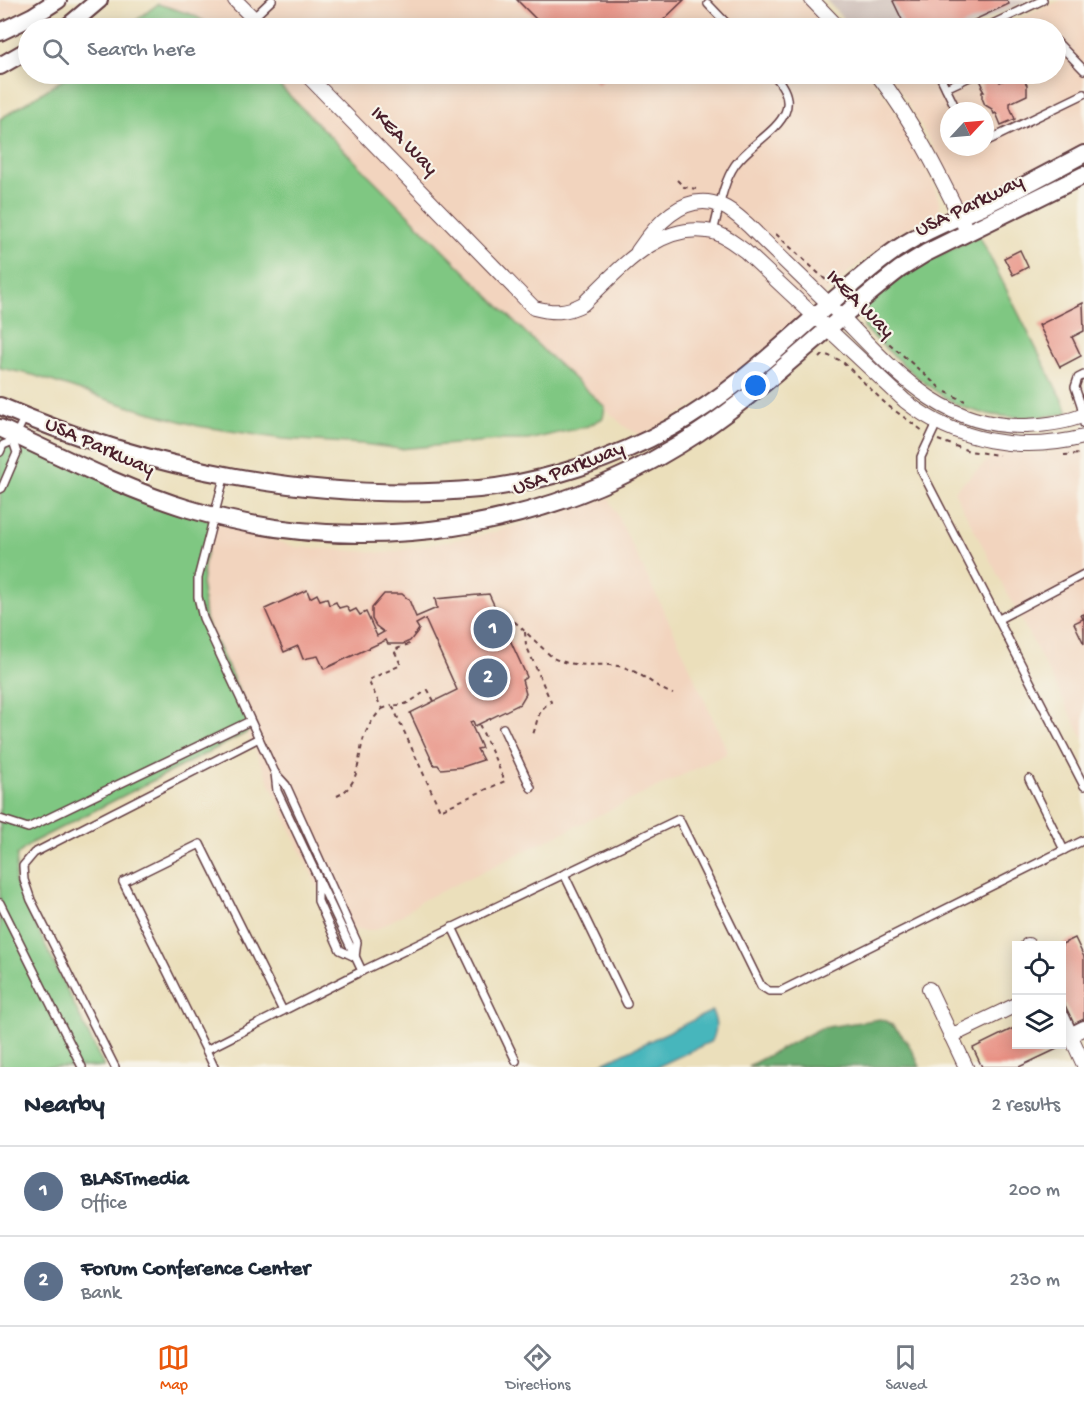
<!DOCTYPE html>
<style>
body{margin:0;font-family:"Gochi Hand",sans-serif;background:#f6f6f7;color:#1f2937}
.controls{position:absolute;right:18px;bottom:18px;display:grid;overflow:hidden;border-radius:0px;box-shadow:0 3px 15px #0003}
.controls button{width:54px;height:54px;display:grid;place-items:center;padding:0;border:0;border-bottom:2px solid #e0e1e3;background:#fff;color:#1f2937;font:30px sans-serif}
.compass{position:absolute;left:940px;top:102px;width:54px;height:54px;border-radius:50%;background:#fff;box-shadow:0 3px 15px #0003;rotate:64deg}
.you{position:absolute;left:756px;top:386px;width:21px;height:21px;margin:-15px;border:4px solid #fff;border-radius:50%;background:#1a73e8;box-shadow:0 0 0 9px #1a73e833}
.badge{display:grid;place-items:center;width:39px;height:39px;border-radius:50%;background:#ea580c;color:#fff;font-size:20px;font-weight:700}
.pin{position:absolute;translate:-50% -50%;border:3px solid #fff;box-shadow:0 2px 6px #0006}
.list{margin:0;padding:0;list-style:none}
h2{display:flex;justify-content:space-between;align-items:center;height:78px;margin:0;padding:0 24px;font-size:26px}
h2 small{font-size:20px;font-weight:400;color:#747a83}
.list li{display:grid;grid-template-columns:39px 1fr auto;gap:18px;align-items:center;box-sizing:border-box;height:90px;padding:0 24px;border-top:2px solid #e0e1e3}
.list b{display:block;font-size:22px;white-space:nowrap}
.list p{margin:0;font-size:20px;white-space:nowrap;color:#747a83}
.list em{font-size:20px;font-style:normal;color:#747a83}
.icon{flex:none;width:33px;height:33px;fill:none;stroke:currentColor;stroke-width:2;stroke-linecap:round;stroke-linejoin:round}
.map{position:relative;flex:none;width:1084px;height:1067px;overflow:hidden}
.search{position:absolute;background:#fff;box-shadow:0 3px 15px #0003;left:18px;right:18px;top:18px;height:66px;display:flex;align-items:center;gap:15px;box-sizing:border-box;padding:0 21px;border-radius:33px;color:#747a83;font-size:22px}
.sheet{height:258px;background:#fff}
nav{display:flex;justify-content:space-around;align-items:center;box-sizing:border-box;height:84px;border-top:2px solid #e0e1e3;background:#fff;font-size:16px;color:#747a83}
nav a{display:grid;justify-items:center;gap:3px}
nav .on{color:#ea580c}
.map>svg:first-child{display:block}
</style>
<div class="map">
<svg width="1084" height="1067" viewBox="0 0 1084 1067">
<rect width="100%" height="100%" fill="#f7f3e8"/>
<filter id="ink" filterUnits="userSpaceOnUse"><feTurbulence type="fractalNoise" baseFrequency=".0167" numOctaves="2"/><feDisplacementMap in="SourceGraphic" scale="12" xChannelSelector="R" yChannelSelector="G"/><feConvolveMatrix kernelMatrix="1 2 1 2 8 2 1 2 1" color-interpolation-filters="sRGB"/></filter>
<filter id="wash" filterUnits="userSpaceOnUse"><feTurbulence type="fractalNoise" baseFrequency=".008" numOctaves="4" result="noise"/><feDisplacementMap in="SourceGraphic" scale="24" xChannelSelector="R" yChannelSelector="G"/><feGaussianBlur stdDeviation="1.35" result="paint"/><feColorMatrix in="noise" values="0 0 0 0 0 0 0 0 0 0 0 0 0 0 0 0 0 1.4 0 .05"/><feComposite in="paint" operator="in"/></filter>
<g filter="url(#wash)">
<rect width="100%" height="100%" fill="#ebdfbb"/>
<g fill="#f2d4be" fill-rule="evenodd">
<path d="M0 0H44L0 21Z"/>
<path d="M160 0H803L831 28H216L193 15 158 4Z"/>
<path d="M1061 0H1084V146L966 205 905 98 891 78 900 74H1056V28H998ZM949 111H985V147H949Z"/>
<path d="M268 74H869L892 105 915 147 934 185 939 201V214L898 233 852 269 773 345 710 396 642 436 625 427 543 350Z"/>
<path d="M1084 445V740L954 491 998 451 1029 454 1067 450Z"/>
<path d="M609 498 675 634 726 748V754L421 901 402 915 375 930 345 929 332 919 247 733 255 727 205 619 202 586 205 559 214 522 296 547 386 553 491 533Z"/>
</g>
<path fill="#cfc0ba" d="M826 0H1030L967 28H852Z"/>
<g fill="#7fc782" stroke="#647356" stroke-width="1.5">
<path d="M158 4 193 15 216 28H126Z"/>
<path d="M72 74H268L543 350 605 407 603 418 588 426 528 440H499L400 449 363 444 283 439 198 426 127 406 33 375 0 368V119Z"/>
<path d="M979 235 1066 408 1068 413C1035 419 1001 420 968 409 936 399 889 352 864 328L863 308 909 270Z"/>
<path d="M0 436 214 522 205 559 202 586 205 619 256 726 246 733 33 842 17 855 15 882 104 1067H0Z"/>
</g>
<path fill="#67ac70" stroke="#58664e" stroke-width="1.5" d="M880 1019C899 1024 913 1050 920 1067L748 1066 821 1028Z"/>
<path fill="#47b6bc" stroke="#486a74" stroke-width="1.5" d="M712 1011C717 1022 717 1030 712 1041L657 1067H595Z"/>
<g id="blocks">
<g fill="#e89083">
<path d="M517 0H684L655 28H545Z"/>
<path d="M895 0H1007L1009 4 957 28H906L893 1Z"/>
<path d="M589 74H609L598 84Z"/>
<path d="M977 74H993L996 80 998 79 1000 82 1016 74 1022 77 1027 85V95L1010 103V107L1015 119 1001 125 996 113 994 114 992 109 985 105 982 98V92H984L981 87 983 86Z"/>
<path d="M1020 250 1028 267 1013 275 1004 258Z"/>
<path d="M1083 303 1084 331 1072 337 1081 356 1060 367 1039 325Z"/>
<path d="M307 590 310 598 317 594 320 600 327 598 329 605 336 602 339 608 346 606 350 612 356 609 360 615 366 612 377 636 384 632 376 626 372 619V608L384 594H402L409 600 416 617 437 608 435 599 489 594 527 677 522 680 526 694 520 704 475 726 473 721 470 722 482 748 477 749 483 760 462 767 441 769 438 765H434L410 713 457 690 425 619 416 624 419 629 417 632 410 641 403 644H388L386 640 324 669 318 656 303 659 298 646 284 652 265 609Z"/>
<path d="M1084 614V644L1074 623 1083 619 1081 615Z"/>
<path d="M1075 938 1084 957V1019L1074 1024 1062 999V944Z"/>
<path d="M1016 1027V1044H1056L1057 1049 1019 1067H982L973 1048Z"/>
</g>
</g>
</g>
<g filter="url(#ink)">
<use href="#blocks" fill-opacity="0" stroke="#623c41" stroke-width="1.5"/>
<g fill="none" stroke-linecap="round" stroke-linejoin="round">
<defs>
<g id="service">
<path d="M708 4 731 28"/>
<path d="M253 18 272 0"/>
<path d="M984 28 1043 0"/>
<path d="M1056 41 1084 70"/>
<path d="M939 74 957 111"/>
<path d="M946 88 976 74"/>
<path d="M985 142 1084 94"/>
<path d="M974 147H975"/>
<path d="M713 232C719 211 722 184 735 165 756 135 814 117 773 74"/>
<path d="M1084 375 1078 378 1075 387 1081 405 1084 424"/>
<path d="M937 423 921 457V470L1084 786"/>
<path d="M0 452 3 445 13 441"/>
<path d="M225 474 198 578V597L203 618 275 773 286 785 357 942 355 957"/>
<path d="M0 489 2 488 17 453 13 441 25 416"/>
<path d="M999 619 1084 574"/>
<path d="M503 728 531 788"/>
<path d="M275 773 277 791 362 971 206 1050 123 882 200 844 283 1011"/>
<path d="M1029 779 1064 850"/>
<path d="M0 819 28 828 250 721"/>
<path d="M564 874 627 1004"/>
<path d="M318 881V901L340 950 355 957"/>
<path d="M0 903 82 1067"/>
<path d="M452 927 516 1061"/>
<path d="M362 971 679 819 761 986 769 991H781L1084 840"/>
<path d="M206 1050 214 1067"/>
<path d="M115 1067 31 900 24 880 23 866 34 853 259 738"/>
</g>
<g id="minor">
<path d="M235 0 263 28"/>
<path d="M812 0 839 28"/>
<path d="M306 74 534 308C553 313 566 313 583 304 618 271 659 220 713 232 725 235 735 244 745 251L905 401C957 442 1020 453 1084 437"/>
<path d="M877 74C914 122 941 178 968 233"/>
<path d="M638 251C656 224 686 190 722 206 732 210 740 218 749 226 779 256 810 285 840 315 895 371 941 428 1026 426 1046 425 1065 423 1084 415"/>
<path d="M1028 945V946"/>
<path d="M929 989 966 1067"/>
<path d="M1062 1017 1084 1065"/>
<path d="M1070 1035 1084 1028"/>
<path d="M951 1036 1016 1005"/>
</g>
<g id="tertiary">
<path d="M66 28 99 0"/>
<path d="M0 32 33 16 58 0"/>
<path d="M0 66 28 50"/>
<path d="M0 406C146 469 320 504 479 489 546 482 614 459 672 427 753 382 814 311 887 256 916 234 950 221 983 206 1017 190 1050 172 1084 154"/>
<path d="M0 428C62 457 124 489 189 509 361 560 548 532 698 433 770 385 831 322 900 269L926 253 1084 175"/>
</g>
</defs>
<use href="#service" stroke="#623c41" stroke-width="10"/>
<use href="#minor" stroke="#623c41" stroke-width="16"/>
<use href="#tertiary" stroke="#623c41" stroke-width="20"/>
<g stroke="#623c41" stroke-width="2" stroke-dasharray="4.5 4.5" stroke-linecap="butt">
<path d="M677 180 684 187 696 189"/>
<path d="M776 234 829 283"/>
<path d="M865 317 882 337 941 389"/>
<path d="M820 358 824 354 842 361 887 405 923 431"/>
<path d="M946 392 965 401"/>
<path d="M938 440 969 451 999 455"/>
<path d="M1064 455 1081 454"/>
<path d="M498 614 515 622 553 658C579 670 597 661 623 667 643 673 656 688 673 694"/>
<path d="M525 632 526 645 551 702C536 710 538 723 532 737"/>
<path d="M434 701 428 690C415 697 409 707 392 705L440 810 505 781 479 724"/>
<path d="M382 709 392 705"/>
<path d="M337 796C361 785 357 759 364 737 368 726 374 717 382 709L368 680 401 665 394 650 409 644 410 641"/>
</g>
<use href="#service" stroke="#fff" stroke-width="7"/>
<use href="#minor" stroke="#fff" stroke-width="14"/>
<use href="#tertiary" stroke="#fff" stroke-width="16"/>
</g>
</g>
<g text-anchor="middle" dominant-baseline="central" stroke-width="4.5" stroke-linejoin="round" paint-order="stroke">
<g font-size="21" fill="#4a1f2b" stroke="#f7f3e8">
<text transform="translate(403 142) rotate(46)">IKEA Way</text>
<text transform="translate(970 207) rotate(-26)">USA Parkway</text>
<text transform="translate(859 305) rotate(45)">IKEA Way</text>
<text transform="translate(99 448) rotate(24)">USA Parkway</text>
<text transform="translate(569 470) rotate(-21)">USA Parkway</text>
</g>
</g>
</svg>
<div class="controls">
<button><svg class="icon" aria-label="locate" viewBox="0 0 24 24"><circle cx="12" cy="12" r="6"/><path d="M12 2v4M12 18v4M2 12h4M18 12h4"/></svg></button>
<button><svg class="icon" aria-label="layers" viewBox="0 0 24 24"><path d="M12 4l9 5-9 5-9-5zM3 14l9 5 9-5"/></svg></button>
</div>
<svg class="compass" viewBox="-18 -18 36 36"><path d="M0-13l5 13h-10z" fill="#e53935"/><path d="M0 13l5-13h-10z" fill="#747a83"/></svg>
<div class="you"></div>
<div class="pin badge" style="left:493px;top:629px;background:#5c6f8a">1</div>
<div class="pin badge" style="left:488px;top:678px;background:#5c6f8a">2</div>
<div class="search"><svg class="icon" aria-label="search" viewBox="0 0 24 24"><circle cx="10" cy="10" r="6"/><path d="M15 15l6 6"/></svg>Search here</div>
</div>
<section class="sheet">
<h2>Nearby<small>2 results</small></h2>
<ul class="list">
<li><span class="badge" style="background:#5c6f8a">1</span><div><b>BLASTmedia</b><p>Office</p></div><em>200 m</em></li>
<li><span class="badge" style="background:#5c6f8a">2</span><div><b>Forum Conference Center</b><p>Bank</p></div><em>230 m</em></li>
</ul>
</section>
<nav>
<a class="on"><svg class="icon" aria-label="map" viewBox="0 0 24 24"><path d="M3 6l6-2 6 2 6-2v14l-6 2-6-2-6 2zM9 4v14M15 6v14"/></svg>Map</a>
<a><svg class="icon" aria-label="directions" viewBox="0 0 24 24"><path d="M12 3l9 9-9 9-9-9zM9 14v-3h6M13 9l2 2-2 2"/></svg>Directions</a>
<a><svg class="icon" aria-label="saved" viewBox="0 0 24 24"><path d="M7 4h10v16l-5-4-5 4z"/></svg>Saved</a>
</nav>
